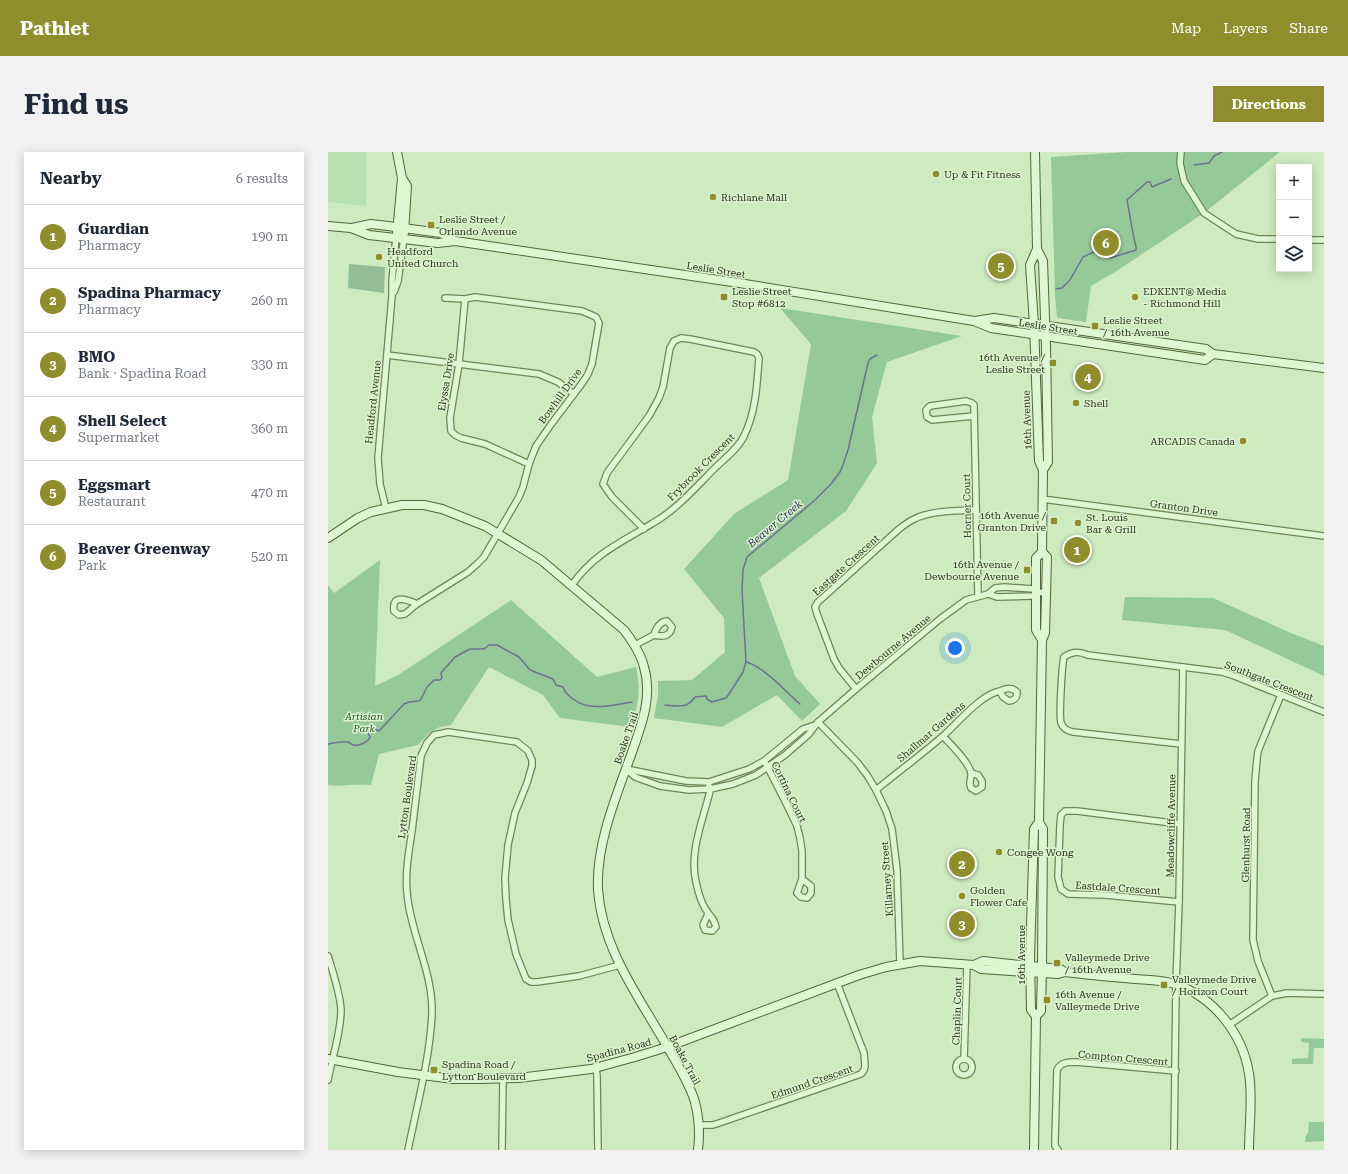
<!DOCTYPE html>
<meta charset="utf-8">
<style>
body{margin:0;font-family:"Roboto Serif",serif;background:#f2f2f3;color:#1f2937}
.controls{position:absolute;right:12px;top:12px;display:grid;overflow:hidden;border-radius:0px;box-shadow:0 2px 10px #0003}
.controls button{width:36px;height:36px;display:grid;place-items:center;padding:0;border:0;border-bottom:1px solid #e0e1e3;background:#fff;color:#1f2937;font:20px sans-serif}
.you{position:absolute;left:627px;top:496px;width:14px;height:14px;margin:-10px;border:3px solid #fff;border-radius:50%;background:#1a73e8;box-shadow:0 0 0 6px #1a73e833}
.badge{display:grid;place-items:center;width:26px;height:26px;border-radius:50%;background:#908d2c;color:#fff;font-size:13px;font-weight:700}
.pin{position:absolute;translate:-50% -50%;border:2px solid #fff;box-shadow:0 1px 4px #0006}
.list{margin:0;padding:0;list-style:none}
h2{display:flex;justify-content:space-between;align-items:center;height:52px;margin:0;padding:0 16px;font-size:17px}
h2 small{font-size:13px;font-weight:400;color:#747a83}
.list li{display:grid;grid-template-columns:26px 1fr auto;gap:12px;align-items:center;box-sizing:border-box;height:64px;padding:0 16px;border-top:1px solid #e0e1e3}
.list b{display:block;font-size:15px;white-space:nowrap}
.list p{margin:0;font-size:13px;white-space:nowrap;color:#747a83}
.list em{font-size:13px;font-style:normal;color:#747a83}
.icon{flex:none;width:22px;height:22px;fill:none;stroke:currentColor;stroke-width:2;stroke-linecap:round;stroke-linejoin:round}
.map{position:relative;flex:none;width:996px;height:998px;overflow:hidden;border-radius:0px}
header{display:flex;align-items:center;gap:24px;box-sizing:border-box;height:56px;padding:0 20px;background:#908d2c;color:#fff}
header strong{font-size:19px}
nav{display:flex;gap:22px;margin-inline-start:auto;font-size:14px}
.intro{display:flex;align-items:center;justify-content:space-between;box-sizing:border-box;height:96px;padding:0 24px}
h1{margin:0;font-size:28px}
.button{padding:10px 18px;border-radius:0px;background:#908d2c;color:#fff;font-size:14px;font-weight:700}
main{display:flex;gap:24px;padding:0 24px}
aside{flex:1;background:#fff;border-radius:0px;box-shadow:0 2px 10px #0003}
.map>svg:first-child{display:block}
</style>
<header>
<strong>Pathlet</strong>
<nav><a>Map</a><a>Layers</a><a>Share</a></nav>
</header>
<div class="intro"><h1>Find us</h1><a class="button">Directions</a></div>
<main>
<aside>
<h2>Nearby<small>6 results</small></h2>
<ul class="list">
<li><span class="badge">1</span><div><b>Guardian</b><p>Pharmacy</p></div><em>190 m</em></li>
<li><span class="badge">2</span><div><b>Spadina Pharmacy</b><p>Pharmacy</p></div><em>260 m</em></li>
<li><span class="badge">3</span><div><b>BMO</b><p>Bank · Spadina Road</p></div><em>330 m</em></li>
<li><span class="badge">4</span><div><b>Shell Select</b><p>Supermarket</p></div><em>360 m</em></li>
<li><span class="badge">5</span><div><b>Eggsmart</b><p>Restaurant</p></div><em>470 m</em></li>
<li><span class="badge">6</span><div><b>Beaver Greenway</b><p>Park</p></div><em>520 m</em></li>
</ul>
</aside>
<div class="map">
<svg width="996" height="998" viewBox="0 0 996 998">
<rect width="100%" height="100%" fill="#ceebc0"/>
<path fill="#b7e1ae" d="M0 0H38V54L0 50Z"/>
<g fill="#95c99a">
<path d="M798 0H952L876 61 787 120 763 134 758 170 729 166 727 143 723 5Z"/>
<path d="M452 156 634 184 559 210 544 265 549 311 518 359 431 426 467 524 492 552 474 569 449 543 394 575 326 566 330 543V529L364 528 397 500 396 466 356 417 406 362 460 328 483 192Z"/>
<path d="M52 408 47 534 70 523 183 448 269 525 308 515C313 539 311 553 302 575L232 566 215 543 161 515 123 573 112 575 101 581 90 593 51 602 43 633C28 631 15 635 0 633V433L6 441Z"/>
<path d="M797 445 885 446 963 481 996 494V524L897 478 794 468Z"/>
<path d="M973 886 996 887V896H986L985 912H964V907L980 906 981 891 973 890Z"/>
<path d="M981 970H996V989L977 990 978 984 980 981Z"/>
</g>
<path fill="#94be98" d="M21 112 57 115 56 141 20 136Z"/>
<g fill="none" stroke-linecap="round" stroke-linejoin="round">
<g stroke="#6b748b" stroke-width="1.5">
<path d="M866 13 881 11 886 4 894 0"/>
<path d="M728 137 734 136 742 128 755 105 770 98 777 100 782 106 808 98V95C804 79 802 64 799 48L819 30H822L824 35 843 27"/>
<path d="M418 510C435 514 458 540 472 552"/>
<path d="M337 553C350 554 359 557 367 545L378 544 379 547 384 550 398 546 401 542 415 520 418 510 414 438 415 418 419 405 486 349 503 332 512 320 515 313 520 298 540 211 542 207 549 203"/>
<path d="M0 592C6 591 14 589 20 590 22 591 24 593 26 593 32 594 40 590 42 585L40 581 42 578 46 577 51 579 76 552 81 550 91 549 93 547 99 535 106 528H112L114 526 113 521 127 505 142 497H156L161 493H169L191 505 202 518 225 527 228 533 235 535C237 541 240 543 245 547 262 560 284 553 304 550"/>
</g>
<defs>
<g id="street">
<path d="M853 0 852 11 856 29 876 61 908 82 930 87H951"/>
<path d="M981 88H996"/>
<path d="M66 140 70 129 76 86"/>
<path d="M137 147 131 212 122 266 123 279 127 283 133 286 157 292 201 312"/>
<path d="M59 203 211 222 230 230 246 242"/>
<path d="M646 264 604 268 599 265 598 258 602 254 638 249 644 251 646 253 650 444"/>
<path d="M714 347 996 384"/>
<path d="M58 357 52 332 50 306 64 144V129L68 85"/>
<path d="M244 433C265 402 294 390 325 371 348 358 367 336 386 317 396 307 410 297 416 284 428 260 429 232 431 206L429 202 426 200 362 187 353 186 346 189 342 196 335 235 331 246 321 264 279 321 275 332 284 345 316 377"/>
<path d="M660 442 667 436 676 435 706 437 708 440 719 441"/>
<path d="M89 452 77 462 71 463 66 459C63 441 80 448 89 452L140 420 149 412 156 405 191 345 195 335 201 312 208 294 224 271 255 230 260 222 264 212 271 171 268 165 254 159 147 145 137 147 117 146"/>
<path d="M339 469 344 475C342 485 334 485 326 483 328 476 331 470 339 469Z"/>
<path d="M307 493 326 483"/>
<path d="M528 537 511 516 506 507 489 462 487 455 490 450 571 377C579 371 587 365 597 363 613 358 631 359 648 358"/>
<path d="M490 570 529 610 539 623 548 638 558 659 564 677 569 718 572 812"/>
<path d="M615 584C622 592 641 610 643 621 644 626 640 630 643 636L648 639 654 635V629L650 623 643 621"/>
<path d="M853 592 745 580C740 579 735 576 733 571 731 564 734 512 736 505 744 499 751 499 760 503L894 520 904 523 996 560"/>
<path d="M438 612 459 653 469 674 472 686 474 699V727L469 741 473 745 479 746 483 741V734L474 727"/>
<path d="M298 617 307 625 332 634 361 638 382 637 405 632 428 623 457 603 480 583 490 570 528 537 612 467 638 448 660 442 669 445 705 444 708 440"/>
<path d="M298 617 358 629 381 630 421 617 436 609 475 577 487 573"/>
<path d="M548 638C570 620 593 603 615 584 629 572 653 542 672 539L675 545 681 549C687 548 689 546 689 540 684 535 678 536 672 539"/>
<path d="M851 750 777 743 740 742 733 737 730 725 732 673 733 663 737 659H749L852 672"/>
<path d="M380 762 375 773 377 778 384 779 388 775C386 768 385 767 381 762 374 754 370 740 368 730 361 700 375 668 382 639L381 634"/>
<path d="M0 804C5 821 12 840 13 858 13 881 4 906 0 928"/>
<path d="M944 844 930 809 925 788 927 629 929 607 930 599 953 543"/>
<path d="M901 873 944 844 959 841 996 842"/>
<circle cx="636" cy="915" r="8"/>
<path d="M636 907 639 812"/>
<path d="M268 916 269 924 270 998"/>
<path d="M371 973H385L394 970 533 922 536 918 537 914 536 901 509 831"/>
<path d="M80 998C89 953 102 907 104 861 105 819 82 781 79 740 77 720 81 699 84 679 87 654 90 629 93 604L99 591 106 583 120 580 189 590 200 599 204 608V614L199 631 187 661 180 693 177 726 178 747 180 768 188 802 198 827 203 830H209L251 824 292 813"/>
<path d="M174 998 175 926"/>
<path d="M730 998 727 994V989L729 918C733 910 740 910 748 910L848 919"/>
<path d="M846 998 848 832 851 750 855 515"/>
</g>
<g id="secondary">
<path d="M69 0 74 26 69 81"/>
<path d="M707 0 709 97 702 113 706 172 711 309 715 318"/>
<path d="M74 26 79 34 76 81"/>
<path d="M0 74 23 76 41 83 110 91 127 89 411 131 646 169 663 176 877 208 885 202"/>
<path d="M24 76 43 72 60 74 113 81 127 89"/>
<path d="M709 97 715 109 718 195 720 310 715 318 714 400 708 406V478L714 488"/>
<path d="M647 169 666 166 878 197 885 202 996 216"/>
<path d="M0 386 30 366 43 360 74 353H96L114 357 157 374 213 408 296 478C305 490 313 502 316 515 325 546 313 574 303 603 288 645 268 692 270 737 274 799 314 849 343 901 352 917 362 933 367 950 371 966 372 982 370 998"/>
<path d="M646 813 655 809 693 813 732 817 737 820"/>
<path d="M708 864 703 858 702 805 706 677 711 670"/>
<path d="M0 907 70 920 126 927H151L191 926 263 917 307 905 339 895 531 823 558 815 592 809 646 813 653 817 730 822 737 820C761 823 784 825 807 827 821 828 834 828 847 832 886 845 915 882 921 922 925 944 921 975 921 998"/>
<path d="M706 998 708 864 713 859 714 815 715 677 711 670 714 488 717 481 719 405 714 400"/>
</g>
</defs>
<use href="#street" stroke="#6e8459" stroke-width="8"/>
<use href="#secondary" stroke="#52653c" stroke-width="10"/>
<use href="#street" stroke="#def7d3" stroke-width="5.5"/>
<use href="#secondary" stroke="#def7d3" stroke-width="8"/>
</g>
<g fill="#908d2c" stroke="#dbf3cf" stroke-width="1.5">
<circle cx="608" cy="22" r="4"/>
<circle cx="385" cy="45" r="4"/>
<rect x="99" y="69" width="8" height="8" rx="2"/>
<circle cx="51" cy="105" r="4"/>
<rect x="392" y="141" width="8" height="8" rx="2"/>
<circle cx="807" cy="145" r="4"/>
<rect x="763" y="170" width="8" height="8" rx="2"/>
<rect x="721" y="207" width="8" height="8" rx="2"/>
<circle cx="748" cy="251" r="4"/>
<circle cx="915" cy="289" r="4"/>
<rect x="722" y="365" width="8" height="8" rx="2"/>
<circle cx="750" cy="371" r="4"/>
<rect x="695" y="414" width="8" height="8" rx="2"/>
<circle cx="671" cy="700" r="4"/>
<circle cx="634" cy="744" r="4"/>
<rect x="725" y="807" width="8" height="8" rx="2"/>
<rect x="832" y="829" width="8" height="8" rx="2"/>
<rect x="715" y="844" width="8" height="8" rx="2"/>
<rect x="102" y="914" width="8" height="8" rx="2"/>
</g>
<g text-anchor="middle" dominant-baseline="central" stroke-width="3" stroke-linejoin="round" paint-order="stroke">
<g font-size="10" fill="#29341d" stroke="#dbf3cf" text-anchor="start">
<text x="616" y="22">Up &amp; Fit Fitness</text>
<text x="393" y="45">Richlane Mall</text>
<text x="111" y="67">Leslie Street /<tspan x="111" dy="12">Orlando Avenue</tspan></text>
<text x="59" y="99">Headford<tspan x="59" dy="12">United Church</tspan></text>
<text x="404" y="139">Leslie Street<tspan x="404" dy="12">Stop #6812</tspan></text>
<text x="815" y="139">EDKENT® Media<tspan x="815" dy="12">- Richmond Hill</tspan></text>
<text x="775" y="168">Leslie Street<tspan x="775" dy="12">/ 16th Avenue</tspan></text>
<text x="717" y="205" text-anchor="end">16th Avenue /<tspan x="717" dy="12">Leslie Street</tspan></text>
<text x="756" y="251">Shell</text>
<text x="907" y="289" text-anchor="end">ARCADIS Canada</text>
<text x="718" y="363" text-anchor="end">16th Avenue /<tspan x="718" dy="12">Granton Drive</tspan></text>
<text x="758" y="365">St. Louis<tspan x="758" dy="12">Bar &amp; Grill</tspan></text>
<text x="691" y="412" text-anchor="end">16th Avenue /<tspan x="691" dy="12">Dewbourne Avenue</tspan></text>
<text x="679" y="700">Congee Wong</text>
<text x="642" y="738">Golden<tspan x="642" dy="12">Flower Cafe</tspan></text>
<text x="737" y="805">Valleymede Drive<tspan x="737" dy="12">/ 16th Avenue</tspan></text>
<text x="844" y="827">Valleymede Drive<tspan x="844" dy="12">/ Horizon Court</tspan></text>
<text x="727" y="842">16th Avenue /<tspan x="727" dy="12">Valleymede Drive</tspan></text>
<text x="114" y="912">Spadina Road /<tspan x="114" dy="12">Lytton Boulevard</tspan></text>
</g>
<g font-size="10" fill="#29341d" stroke="#dbf3cf">
<text transform="translate(388 118) rotate(9)">Leslie Street</text>
<text transform="translate(720 175) rotate(9)">Leslie Street</text>
<text transform="translate(118 230) rotate(-81)">Elyssa Drive</text>
<text transform="translate(232 244) rotate(-54)">Bowhill Drive</text>
<text transform="translate(45 250) rotate(-84)">Headford Avenue</text>
<text transform="translate(699 268) rotate(-92)">16th Avenue</text>
<text transform="translate(373 315) rotate(-45)">Frybrook Crescent</text>
<text transform="translate(639 354) rotate(-91)">Horner Court</text>
<text transform="translate(856 356) rotate(8)">Granton Drive</text>
<text transform="translate(518 413) rotate(-42)">Eastgate Crescent</text>
<text transform="translate(565 495) rotate(-40)">Dewbourne Avenue</text>
<text transform="translate(941 529) rotate(21)">Southgate Crescent</text>
<text transform="translate(603 580) rotate(-41)">Shallmar Gardens</text>
<text transform="translate(298 586) rotate(-71)">Boake Trail</text>
<text transform="translate(461 640) rotate(64)">Cortina Court</text>
<text transform="translate(79 645) rotate(-82)">Lytton Boulevard</text>
<text transform="translate(843 674) rotate(-89)">Meadowcliffe Avenue</text>
<text transform="translate(918 693) rotate(-89)">Glenhurst Road</text>
<text transform="translate(559 727) rotate(-94)">Killarney Street</text>
<text transform="translate(790 736) rotate(4)">Eastdale Crescent</text>
<text transform="translate(693 803) rotate(-90)">16th Avenue</text>
<text transform="translate(629 859) rotate(-88)">Chaplin Court</text>
<text transform="translate(291 898) rotate(-15)">Spadina Road</text>
<text transform="translate(795 906) rotate(5)">Compton Crescent</text>
<text transform="translate(357 908) rotate(62)">Boake Trail</text>
<text transform="translate(484 930) rotate(-19)">Edmund Crescent</text>
</g>
<g font-size="10" font-style="italic" fill="#244f2e" stroke="#dbf3cf">
<text x="36" y="564">Artisian<tspan x="36" dy="12">Park</tspan></text>
</g>
<g font-size="11" font-style="italic" fill="#2d3053" stroke="#dbf3cf">
<text transform="translate(447 372) rotate(-40)">Beaver Creek</text>
</g>
</g>
</svg>
<div class="controls">
<button>+</button>
<button>−</button>
<button><svg class="icon" aria-label="layers" viewBox="0 0 24 24"><path d="M12 4l9 5-9 5-9-5zM3 14l9 5 9-5"/></svg></button>
</div>
<div class="you"></div>
<div class="pin badge" style="left:749px;top:398px">1</div>
<div class="pin badge" style="left:634px;top:712px">2</div>
<div class="pin badge" style="left:634px;top:772px">3</div>
<div class="pin badge" style="left:760px;top:225px">4</div>
<div class="pin badge" style="left:673px;top:114px">5</div>
<div class="pin badge" style="left:778px;top:91px">6</div>
</div>
</main>
